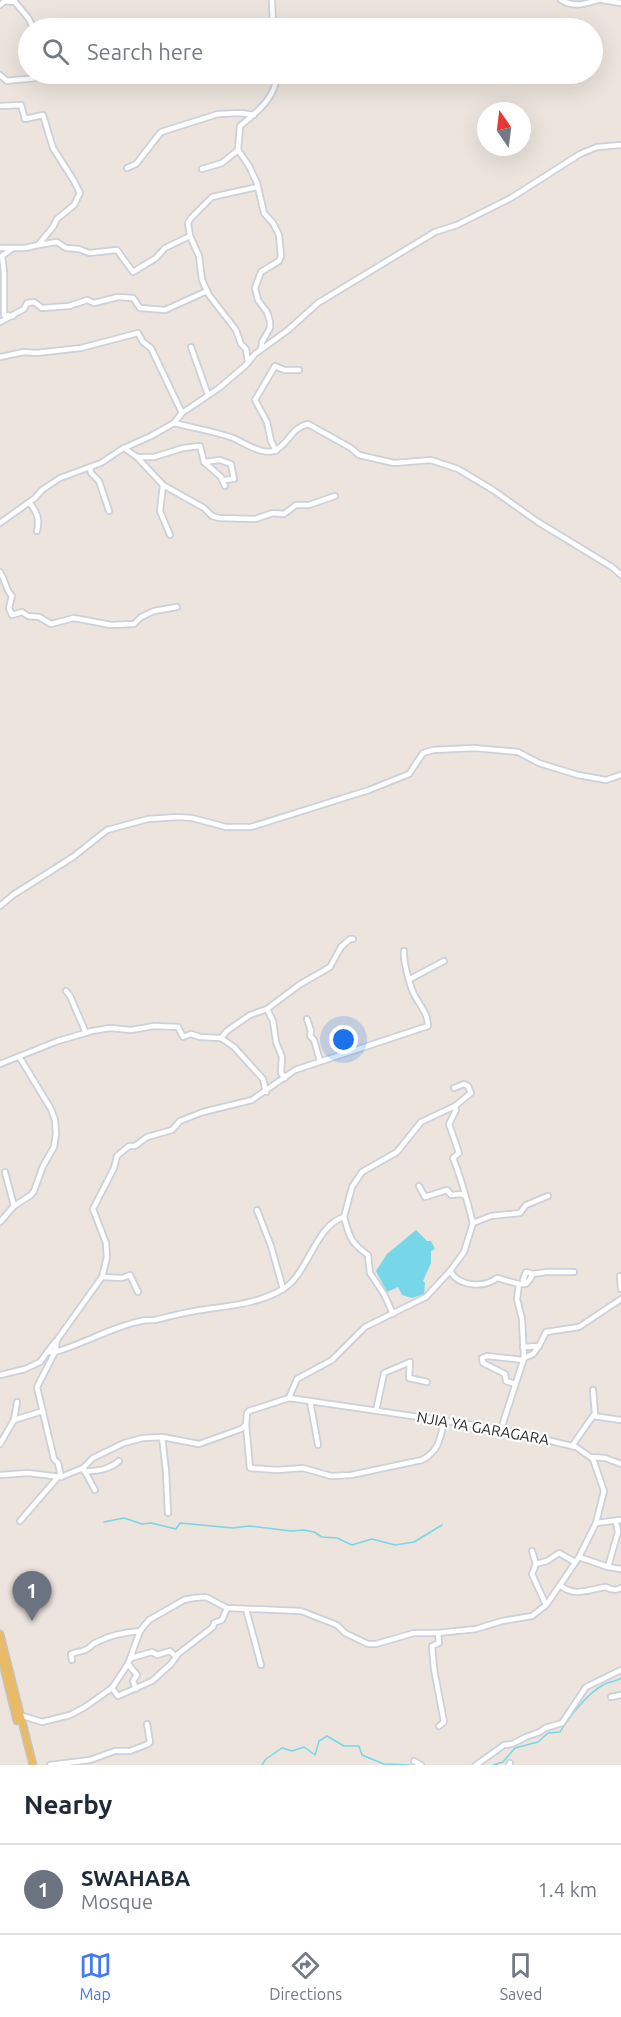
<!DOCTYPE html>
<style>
body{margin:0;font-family:Ubuntu,sans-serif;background:#f2f2f3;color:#1f2937}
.compass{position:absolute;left:477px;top:102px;width:54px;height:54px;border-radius:50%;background:#fff;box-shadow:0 6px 24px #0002;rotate:346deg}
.you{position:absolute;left:344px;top:1040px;width:21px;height:21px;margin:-15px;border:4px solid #fff;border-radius:50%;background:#1a73e8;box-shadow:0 0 0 9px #1a73e833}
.badge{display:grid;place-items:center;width:39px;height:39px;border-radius:50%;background:#4579f0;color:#fff;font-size:20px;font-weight:700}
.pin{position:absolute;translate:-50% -50px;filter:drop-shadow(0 2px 3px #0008)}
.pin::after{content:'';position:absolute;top:32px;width:21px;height:18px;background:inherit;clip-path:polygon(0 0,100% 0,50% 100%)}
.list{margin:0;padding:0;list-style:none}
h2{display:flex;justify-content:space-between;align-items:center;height:78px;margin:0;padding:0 24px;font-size:26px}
h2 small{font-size:20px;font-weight:400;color:#747a83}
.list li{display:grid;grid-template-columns:39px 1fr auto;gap:18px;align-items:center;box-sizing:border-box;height:90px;padding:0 24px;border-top:2px solid #e0e1e3}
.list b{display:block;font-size:22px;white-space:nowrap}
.list p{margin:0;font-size:20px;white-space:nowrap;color:#747a83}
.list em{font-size:20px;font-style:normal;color:#747a83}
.icon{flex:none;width:33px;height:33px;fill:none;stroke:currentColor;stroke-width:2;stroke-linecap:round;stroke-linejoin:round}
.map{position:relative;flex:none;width:621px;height:1765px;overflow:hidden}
.search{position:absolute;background:#fff;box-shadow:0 6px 24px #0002;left:18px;right:18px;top:18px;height:66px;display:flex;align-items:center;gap:15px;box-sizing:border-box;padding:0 21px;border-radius:33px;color:#747a83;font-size:22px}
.sheet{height:168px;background:#fff}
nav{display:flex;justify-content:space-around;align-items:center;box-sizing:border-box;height:84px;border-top:2px solid #e0e1e3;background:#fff;font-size:16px;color:#747a83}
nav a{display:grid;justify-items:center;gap:3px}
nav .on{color:#4579f0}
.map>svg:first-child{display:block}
</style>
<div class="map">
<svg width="621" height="1765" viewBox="0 0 621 1765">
<rect width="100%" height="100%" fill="#ece4dd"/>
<path fill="#75d7e8" d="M416 1230 427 1241H431L435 1249 431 1251V1263L423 1281 425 1283 424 1294 412 1298 402 1295 398 1287 387 1292 376 1271 387 1254Z"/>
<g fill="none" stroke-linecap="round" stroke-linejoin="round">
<g stroke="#75d7e8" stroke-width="1.5">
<path d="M104 1522 124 1518 142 1524 151 1523 176 1529 180 1523 233 1528 249 1526 291 1531 304 1530 314 1532 322 1537 337 1538 352 1545 372 1539 395 1545 414 1542 442 1525"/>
<path d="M262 1765 266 1759 282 1748 292 1751 304 1747 315 1755 319 1741 327 1736 344 1746H359L362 1755 384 1764 409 1765"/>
<path d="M493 1765 503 1762 515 1748 538 1742 548 1733 560 1732C568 1718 588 1693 603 1685 609 1681 616 1682 621 1678"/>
</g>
<defs>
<g id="minor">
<path d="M272 0 273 28"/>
<path d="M561 0C575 8 584 4 598 0"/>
<path d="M602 0 621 3"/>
<path d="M15 2 29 19 33 28"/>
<path d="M0 5 5 1 15 2 14 0"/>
<path d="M0 75 7 81C20 79 31 80 44 76L43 74"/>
<path d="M0 106 21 105 25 119 43 115 53 148 74 181 80 193 74 205 57 219 53 227 38 245 25 248H0"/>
<path d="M238 150 249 166 257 183 264 213 273 223 279 235 281 256 279 261 261 272 255 288 258 300 267 312 270 322V328L262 342 261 349"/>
<path d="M127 168 136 164 161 132 218 114 241 113 254 115"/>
<path d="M202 169 222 163 238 150 240 126C257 112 276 98 277 74"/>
<path d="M38 245 57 242 66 248 79 249 89 253 117 250 133 272 156 258 165 248 190 236"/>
<path d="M13 316 4 315V272L2 256 13 248"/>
<path d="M0 322 24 309 27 303 34 302 42 308 69 306 87 300 94 303 118 297 133 298 140 308 165 310 207 291"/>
<path d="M191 347 208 395"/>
<path d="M0 357 24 352 36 353 81 348 138 333 143 342 151 348 182 413"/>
<path d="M248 362 246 349 241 344 236 330 209 295 202 280 199 256 190 236 188 223 191 218 212 197 257 187"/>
<path d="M174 423C193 428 214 431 233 438 243 442 264 457 276 450 290 442 291 428 308 424L351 448 359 455 394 463 431 460 458 469 493 490 538 522 612 567 621 575"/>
<path d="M124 448 137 457 163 485 204 508 212 516 219 518 255 519 273 513 284 514 296 505H309L335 496"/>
<path d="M276 451 271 441 267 422 255 400 275 366 284 370H299"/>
<path d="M137 457H154L183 448 200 446 204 462 220 460 231 464 234 479 223 480"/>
<path d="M204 462 221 477 225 486"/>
<path d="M90 467 91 473 99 481 109 511"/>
<path d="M163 485 160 511 170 535"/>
<path d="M29 502C37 512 40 519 37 531"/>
<path d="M0 523 35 498 42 490 60 478 101 463 122 449 151 436 174 423 182 413 219 388 246 365 255 354 288 330 318 303 435 232 457 225 511 198 580 154 597 147 621 145"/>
<path d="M0 572C6 581 5 589 12 596L9 608 12 615 22 612 28 616 39 617 51 624 74 618 111 625 134 624 141 617 154 611 177 607"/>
<path d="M0 906 13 895 73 857 107 830 148 819 178 817 192 818 226 827H251L369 790 409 774 423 753 433 750 474 748 518 752 539 763 578 775 606 780 621 775"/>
<path d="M410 979 444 961"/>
<path d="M66 991 70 996 86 1033"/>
<path d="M267 1009 273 1021 276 1042 282 1057 281 1073 285 1078"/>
<path d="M307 1019 311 1031 310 1036 314 1040 320 1061"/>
<path d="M221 1038 227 1031 250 1015 267 1009 299 985 330 967 341 947 350 939H353"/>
<path d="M0 1064 58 1041 92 1031 110 1028 131 1030 154 1026 178 1027 183 1037 191 1034 200 1037 221 1038 234 1047 263 1079 266 1092"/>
<path d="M455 1106 456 1110 449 1124 459 1153 453 1158C462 1180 467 1201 473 1223"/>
<path d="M5 1172 14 1206"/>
<path d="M419 1186 425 1197 447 1190 451 1195 461 1194 465 1196"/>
<path d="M257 1210 271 1246 283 1289"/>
<path d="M344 1217C350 1238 350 1242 368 1255L370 1273 384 1294 393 1314"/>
<path d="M0 1222 14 1206 31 1195 34 1191 43 1166 54 1147 56 1134 55 1120 51 1109 20 1058"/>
<path d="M450 1271C459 1287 484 1288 497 1278L519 1284"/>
<path d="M533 1274 547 1272H574"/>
<path d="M620 1276 621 1289"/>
<path d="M102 1277 122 1278 130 1275 138 1292"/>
<path d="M523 1347 539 1346 546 1332 579 1327 621 1299"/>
<path d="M47 1352H55L57 1340 102 1277 107 1257 106 1243 93 1209 114 1168 117 1156 129 1146H135L147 1137 172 1130 180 1121 203 1112 252 1100 295 1070 428 1026C428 1012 418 1004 413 992 409 983 403 960 404 951"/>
<path d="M524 1358 533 1354 539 1346"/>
<path d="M410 1362 409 1378 427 1382"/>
<path d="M0 1375 25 1369 40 1362 55 1342"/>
<path d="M515 1384 506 1381 505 1374 483 1363 482 1358 487 1356 523 1360"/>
<path d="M310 1401 318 1445"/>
<path d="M376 1411 384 1373 410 1362"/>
<path d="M593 1416 621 1420"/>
<path d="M14 1420 17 1402"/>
<path d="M246 1425 250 1468 277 1470 303 1468 331 1476 351 1475 422 1460C439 1451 440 1439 444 1422"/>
<path d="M501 1429 524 1358 522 1319 517 1299 519 1284H526C529 1281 531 1278 533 1274L526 1272 523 1280 527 1283"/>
<path d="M162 1437 166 1471 168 1513"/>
<path d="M0 1444 14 1420 43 1411"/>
<path d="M572 1446 595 1413 593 1390"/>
<path d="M592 1457 605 1458 621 1464"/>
<path d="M84 1470 95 1490"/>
<path d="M84 1471C96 1472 110 1469 119 1461"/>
<path d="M0 1475 28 1473 61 1477 83 1468 93 1458 124 1443 143 1438 162 1437 199 1444 241 1429 246 1425 247 1413 249 1411 289 1398 297 1379 332 1360 365 1327 426 1297 450 1271 464 1252 473 1223 491 1216 520 1213 526 1205 548 1196"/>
<path d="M61 1477 58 1463 54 1459 37 1387 55 1352C84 1344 111 1327 141 1321 145 1320 150 1320 155 1320 168 1317 181 1313 195 1311 224 1306 257 1305 283 1289 308 1275 315 1225 344 1217L352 1187 362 1172 397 1152 421 1122 455 1106 471 1093 468 1086 464 1084 454 1088"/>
<path d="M20 1521 58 1477"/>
<path d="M616 1522 618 1532 608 1567 621 1569"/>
<path d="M596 1523 621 1520"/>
<path d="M532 1551 536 1564 547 1561 559 1553 575 1562"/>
<path d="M579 1557 608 1567"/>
<path d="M536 1564 532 1574 546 1605"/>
<path d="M560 1585C574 1598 590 1589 606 1587 611 1590 616 1591 621 1588"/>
<path d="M246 1609 261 1665"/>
<path d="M438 1633 439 1643 432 1646 434 1669 444 1722 439 1726"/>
<path d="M131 1658 152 1652 157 1655 170 1651 176 1657"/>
<path d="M72 1660 71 1654C76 1652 80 1652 85 1650 91 1648 91 1644 97 1642 109 1636 127 1632 140 1631"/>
<path d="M128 1664 137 1675 133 1681 136 1689"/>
<path d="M112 1688 118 1696 152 1681 171 1664 178 1654 213 1627 214 1623 222 1620 227 1608"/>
<path d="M611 1697 621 1695"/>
<path d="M20 1715 42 1722 70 1715 85 1707 112 1688 128 1664 140 1631 149 1620 184 1600 193 1598 206 1597 227 1608 301 1611 337 1625 345 1633 368 1644H376L414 1633H438L476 1629 502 1621 532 1616 546 1605 560 1585 579 1557 596 1523 604 1491 593 1459 576 1447 501 1429 289 1398"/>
<path d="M414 1761 421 1765"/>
<path d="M50 1765 90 1760 115 1751H130L148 1744 150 1742 147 1724"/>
<path d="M476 1765 504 1745 512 1744 526 1737 540 1732 545 1728 562 1723 586 1687 621 1670"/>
<path d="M509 1765 510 1763"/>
</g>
<g id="major">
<path d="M0 1634 33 1765"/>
<path d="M0 1652 17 1721"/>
</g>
</defs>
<use href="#minor" stroke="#cbd0db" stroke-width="8"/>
<use href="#major" stroke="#c3c3c3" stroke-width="9"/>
<use href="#minor" stroke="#fff" stroke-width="4.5"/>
<use href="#major" stroke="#e9bb64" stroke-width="6"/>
</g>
<g text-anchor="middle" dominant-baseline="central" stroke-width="4.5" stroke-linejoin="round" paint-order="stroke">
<g font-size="15" fill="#2a2a2a" stroke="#fff">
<text transform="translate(483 1428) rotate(10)">NJIA YA GARAGARA</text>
</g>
</g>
</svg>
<svg class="compass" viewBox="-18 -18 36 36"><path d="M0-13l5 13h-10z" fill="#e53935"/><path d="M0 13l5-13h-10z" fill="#747a83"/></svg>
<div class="you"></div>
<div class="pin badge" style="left:32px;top:1621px;background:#6b7280">1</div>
<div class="search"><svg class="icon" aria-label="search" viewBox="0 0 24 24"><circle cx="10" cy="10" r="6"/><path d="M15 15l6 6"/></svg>Search here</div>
</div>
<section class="sheet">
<h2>Nearby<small></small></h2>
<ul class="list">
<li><span class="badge" style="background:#6b7280">1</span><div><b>SWAHABA</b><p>Mosque</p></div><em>1.4 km</em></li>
</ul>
</section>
<nav>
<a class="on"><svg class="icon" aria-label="map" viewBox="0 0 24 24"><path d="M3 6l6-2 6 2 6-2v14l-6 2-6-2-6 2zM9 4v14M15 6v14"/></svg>Map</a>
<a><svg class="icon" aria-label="directions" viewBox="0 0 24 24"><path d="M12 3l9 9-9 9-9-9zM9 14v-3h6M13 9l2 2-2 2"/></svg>Directions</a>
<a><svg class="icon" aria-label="saved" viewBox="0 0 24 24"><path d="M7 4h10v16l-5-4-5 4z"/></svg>Saved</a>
</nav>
